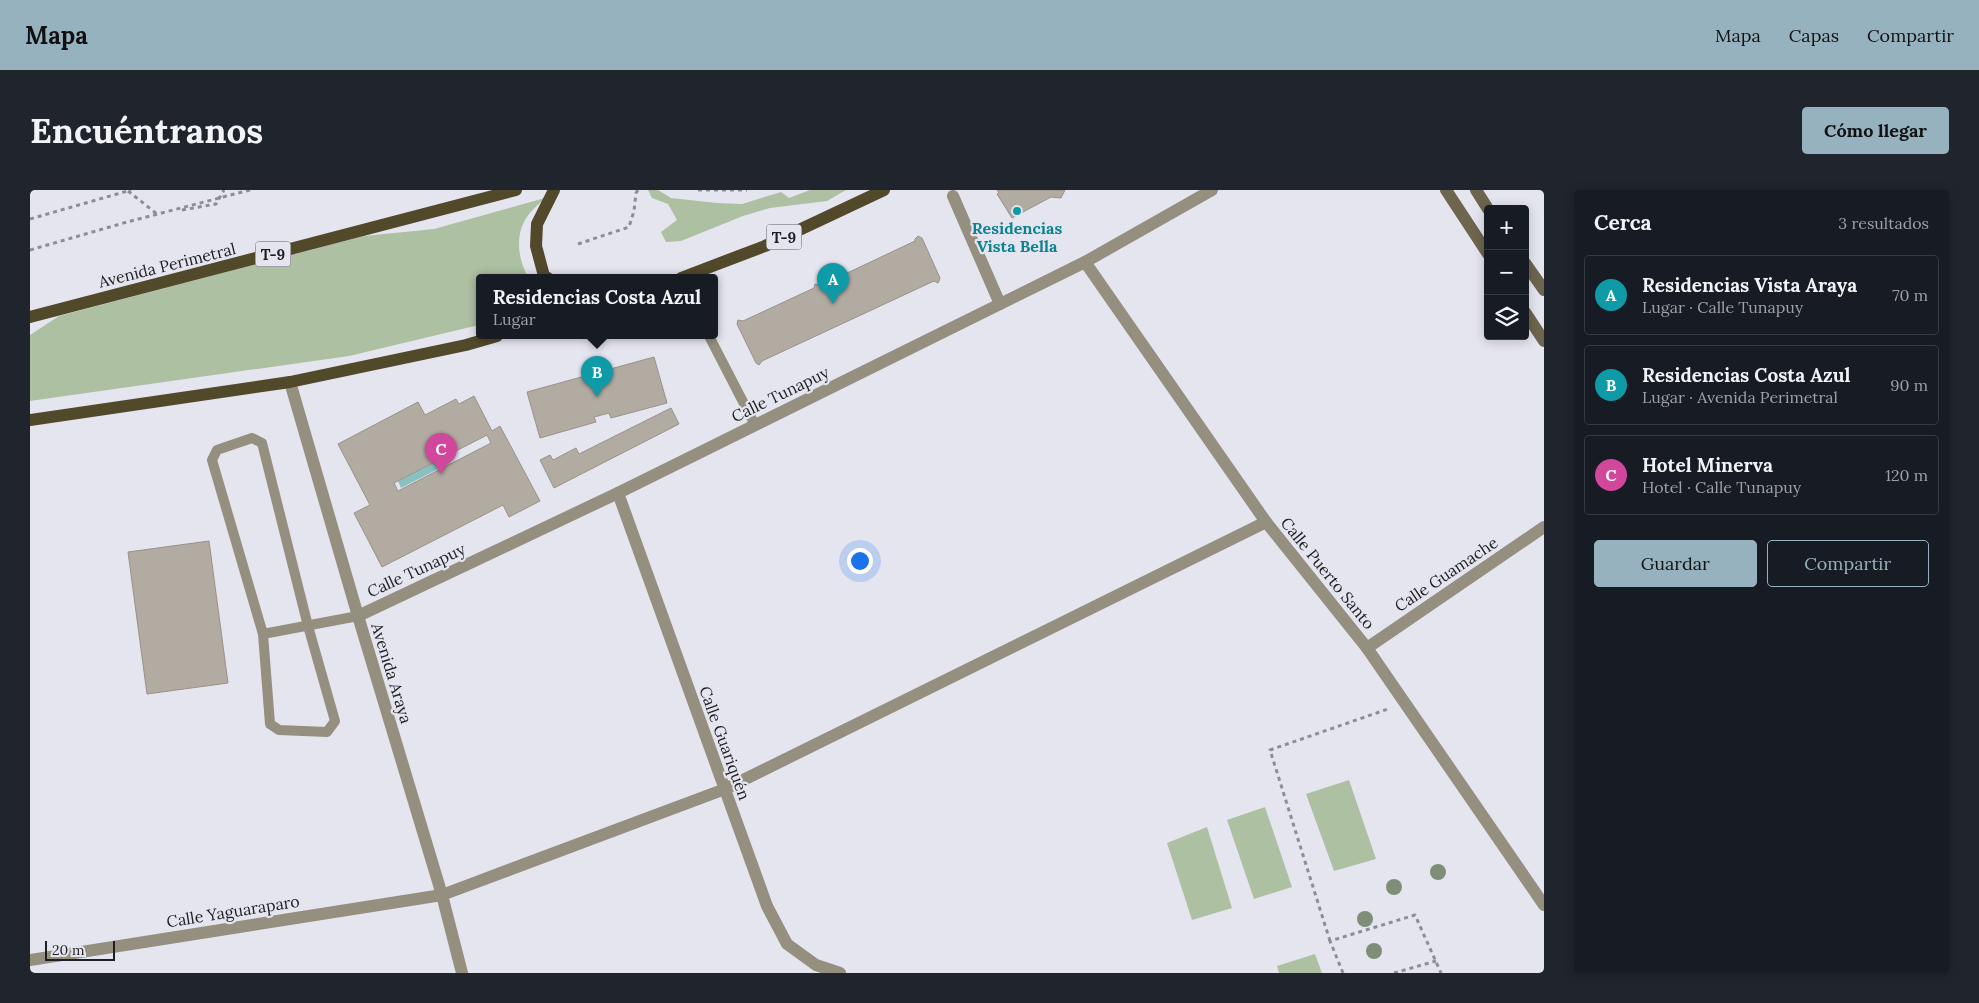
<!DOCTYPE html>
<html lang="es">
<meta charset="utf-8">
<style>
body{margin:0;font-family:Lora,serif;background:#20242c;color:#f1f3f6}
.controls{position:absolute;right:15px;top:15px;display:grid;overflow:hidden;border-radius:5px;box-shadow:0 2px 12px #0003}
.controls button{width:45px;height:45px;display:grid;place-items:center;padding:0;border:0;border-bottom:1px solid #363941;background:#171b24;color:#f1f3f6;font:25px sans-serif}
.scale{position:absolute;left:15px;bottom:12px;width:70px;box-sizing:border-box;padding-left:5px;border:2px solid #1f1f23;border-top:0;font-size:14px;line-height:18px;white-space:nowrap;color:#1f1f23;-webkit-text-stroke:4px #e5e5f0;paint-order:stroke}
.you{position:absolute;left:829px;top:370px;width:18px;height:18px;margin:-12px;border:4px solid #fff;border-radius:50%;background:#1a73e8;box-shadow:0 0 0 8px #1a73e833}
.badge{display:grid;place-items:center;width:32px;height:32px;border-radius:50%;background:#95b2be;color:#fff;font-size:16px;font-weight:700}
.pin{position:absolute;translate:-50% -41px;filter:drop-shadow(0 1px 2px #0008)}
.pin::after{content:'';position:absolute;top:26px;width:18px;height:15px;background:inherit;clip-path:polygon(0 0,100% 0,50% 100%)}
.popup{position:absolute;left:446px;top:84px;width:242px;height:65px;box-sizing:border-box;display:grid;place-content:center;border-radius:5px;background:#171b24;filter:drop-shadow(0 1px 4px #0005);font-size:16px;white-space:nowrap;color:#9ea1a6}
.popup b{font-size:19px;color:#f1f3f6}
.popup::after{content:'';position:absolute;left:50%;top:100%;margin-left:-10px;border:10px solid transparent;border-top-color:#171b24}
.list{margin:0;padding:0;list-style:none}
h2{display:flex;justify-content:space-between;align-items:center;height:65px;margin:0;padding:0 20px;font-size:21px}
h2 small{font-size:16px;font-weight:400;color:#9ea1a6}
.list li{display:grid;grid-template-columns:32px 1fr auto;gap:15px;align-items:center;box-sizing:border-box;height:80px;margin:0 10px 10px;padding:0 10px;border:1px solid #363941;border-radius:5px}
.list b{display:block;font-size:19px;white-space:nowrap}
.list p{margin:0;font-size:16px;white-space:nowrap;color:#9ea1a6}
.list em{font-size:16px;font-style:normal;color:#9ea1a6}
.actions{display:flex;gap:10px;padding:15px 20px}
.actions a{flex:1;padding:11px 0;border:1px solid #95b2be;border-radius:5px;text-align:center;font-size:18px;color:#95b2be}
.actions .main{background:#95b2be;color:#111}
.icon{flex:none;width:28px;height:28px;fill:none;stroke:currentColor;stroke-width:2;stroke-linecap:round;stroke-linejoin:round}
.map{position:relative;flex:none;width:1514px;height:783px;overflow:hidden;border-radius:5px}
header{display:flex;align-items:center;gap:30px;box-sizing:border-box;height:70px;padding:0 25px;background:#95b2be;color:#111}
header strong{font-size:24px}
nav{display:flex;gap:28px;margin-inline-start:auto;font-size:18px}
.intro{display:flex;align-items:center;justify-content:space-between;box-sizing:border-box;height:120px;padding:0 30px}
h1{margin:0;font-size:35px}
.button{padding:12px 22px;border-radius:5px;background:#95b2be;color:#111;font-size:18px;font-weight:700}
main{display:flex;gap:30px;padding:0 30px}
aside{flex:1;background:#171b24;border-radius:5px;box-shadow:0 2px 12px #0003}
.map>svg:first-child{display:block}
</style>
<header>
<strong>Mapa</strong>
<nav><a>Mapa</a><a>Capas</a><a>Compartir</a></nav>
</header>
<div class="intro"><h1>Encuéntranos</h1><a class="button">Cómo llegar</a></div>
<main>
<div class="map">
<svg width="1514" height="783" viewBox="0 0 1514 783">
<rect width="100%" height="100%" fill="#e5e5f0"/>
<g fill="#aec0a2">
<path d="M618 0H628L641 8 687 13 712 14 751 2 759 8 780 0H816L797 11 740 18 713 26 651 51 636 52 631 42 647 30 638 14 622 8Z"/>
<path d="M515 8C508 15 498 23 494 32 485 49 489 73 499 88H450L449 135 319 166 0 211V145L29 126 334 46 404 39Z"/>
<path d="M1319 590 1346 669 1304 681 1276 604Z"/>
<path d="M1235 617 1262 697 1224 709 1197 630Z"/>
<path d="M1177 637 1202 718 1162 730 1137 653Z"/>
<path d="M1285 764 1292 783H1249L1247 776Z"/>
</g>
<path fill="#8bc0c1" d="M417 266 420 273 371 298 368 291Z"/>
<g fill="#b2aba2" stroke="#99928a" fill-rule="evenodd">
<path d="M967 0H1035L1031 8 1021 7 982 28 967 4 969 3Z"/>
<path d="M888 46 892 48 910 88 909 91 908 93 904 91 732 171 729 175 726 173 707 134 708 130 713 131 784 98 785 94 790 95 809 86 811 82 815 84 885 51V49Z"/>
<path d="M624 167 637 213 581 228 579 223 564 227 566 232 510 248 497 202Z"/>
<path d="M444 206 462 241 470 236 510 311 479 327 473 315 352 377 324 323 340 315 308 254 388 212 395 225 426 209 429 214ZM457 245 461 253 368 301 364 293Z"/>
<path d="M641 218 649 234 524 298 510 270 520 265 523 270 546 258 549 264Z"/>
<path d="M179 351 198 493 117 504 98 362Z"/>
</g>
<g fill="none" stroke-linecap="round" stroke-linejoin="round">
<g stroke="#8d8d95" stroke-width="3" stroke-dasharray="4 4" stroke-linecap="butt">
<path d="M668 0H717"/>
<path d="M98 1 127 24"/>
<path d="M152 20 186 14 194 0"/>
<path d="M0 29 101 0"/>
<path d="M548 54 599 37 604 21 606 3 608 0"/>
<path d="M0 60 97 32 220 0"/>
<path d="M1300 751 1240 560 1358 519"/>
<path d="M1313 783 1300 751 1385 725 1411 783"/>
<path d="M1364 783 1406 771"/>
</g>
<g stroke="#948f7e" stroke-width="10">
<path d="M679 146 725 235"/>
<path d="M233 444 240 534 249 540 297 542 305 531 278 436 232 253 222 248 187 260 182 270 233 444 328 426"/>
</g>
<g stroke="#948f7e" stroke-width="12">
<path d="M923 6 970 114"/>
<path d="M1055 72 1236 332 1337 458 1514 715"/>
<path d="M260 192 328 426 412 705 432 783"/>
<path d="M588 303 737 716 757 754 786 775 810 783"/>
<path d="M328 426 588 303 1055 72 1182 0"/>
<path d="M1337 458 1514 337"/>
<path d="M0 770 412 705 695 599 1236 332"/>
</g>
<g stroke="#6d654d" stroke-width="12">
<path d="M1416 0 1458 64"/>
<path d="M1446 0 1458 19"/>
<path d="M1495 73 1514 100"/>
<path d="M1495 122 1514 151"/>
</g>
<g stroke="#52482a" stroke-width="12">
<path d="M518 88 514 86 506 56 507 34 524 0"/>
<path d="M651 88 735 56 854 0"/>
<path d="M0 127 486 0"/>
<path d="M0 230 260 192 436 155 467 146"/>
</g>
</g>
<g fill="#7f8f77">
<circle cx="1408" cy="682" r="8"/>
<circle cx="1364" cy="697" r="8"/>
<circle cx="1335" cy="729" r="8"/>
<circle cx="1344" cy="761" r="8"/>
</g>
<circle fill="#0f9aa8" stroke="#e5e5f0" stroke-width="2" cx="987" cy="21" r="5"/>
<g text-anchor="middle" dominant-baseline="central" stroke-width="4.5" stroke-linejoin="round" paint-order="stroke">
<g fill="#e5e5f0" stroke="#5a5a60" stroke-width="1">
<rect x="736.5" y="34.5" width="35" height="25" rx="4"/>
<rect x="225.5" y="51.5" width="35" height="25" rx="4"/>
</g>
<g font-size="15" font-weight="bold" fill="#1f1f23">
<text x="754" y="47">T-9</text>
<text x="243" y="64">T-9</text>
</g>
<g font-size="16" font-weight="bold" fill="#0d838f" stroke="#e5e5f0">
<text x="987" y="38">Residencias<tspan x="987" dy="18">Vista Bella</tspan></text>
</g>
<g font-size="16" fill="#1f1f23" stroke="#e5e5f0">
<text transform="translate(137 75) rotate(-14)">Avenida Perimetral</text>
<text transform="translate(750 204) rotate(-26)">Calle Tunapuy</text>
<text transform="translate(386 380) rotate(-25)">Calle Tunapuy</text>
<text transform="translate(1298 383) rotate(51)">Calle Puerto Santo</text>
<text transform="translate(1416 384) rotate(-34)">Calle Guamache</text>
<text transform="translate(362 483) rotate(73)">Avenida Araya</text>
<text transform="translate(695 553) rotate(70)">Calle Guariquén</text>
<text transform="translate(203 721) rotate(-9)">Calle Yaguaraparo</text>
</g>
</g>
</svg>
<div class="controls">
<button>+</button>
<button>−</button>
<button><svg class="icon" aria-label="layers" viewBox="0 0 24 24"><path d="M12 4l9 5-9 5-9-5zM3 14l9 5 9-5"/></svg></button>
</div>
<div class="scale">20 m</div>
<div class="you"></div>
<div class="pin badge" style="left:803px;top:114px;background:#0f9aa8">A</div>
<div class="pin badge" style="left:567px;top:207px;background:#0f9aa8">B</div>
<div class="popup"><b>Residencias Costa Azul</b>Lugar</div>
<div class="pin badge" style="left:411px;top:284px;background:#d1479c">C</div>
</div>
<aside>
<h2>Cerca<small>3 resultados</small></h2>
<ul class="list">
<li><span class="badge" style="background:#0f9aa8">A</span><div><b>Residencias Vista Araya</b><p>Lugar · Calle Tunapuy</p></div><em>70 m</em></li>
<li><span class="badge" style="background:#0f9aa8">B</span><div><b>Residencias Costa Azul</b><p>Lugar · Avenida Perimetral</p></div><em>90 m</em></li>
<li><span class="badge" style="background:#d1479c">C</span><div><b>Hotel Minerva</b><p>Hotel · Calle Tunapuy</p></div><em>120 m</em></li>
</ul>
<div class="actions"><a class="main">Guardar</a><a>Compartir</a></div>
</aside>
</main>
